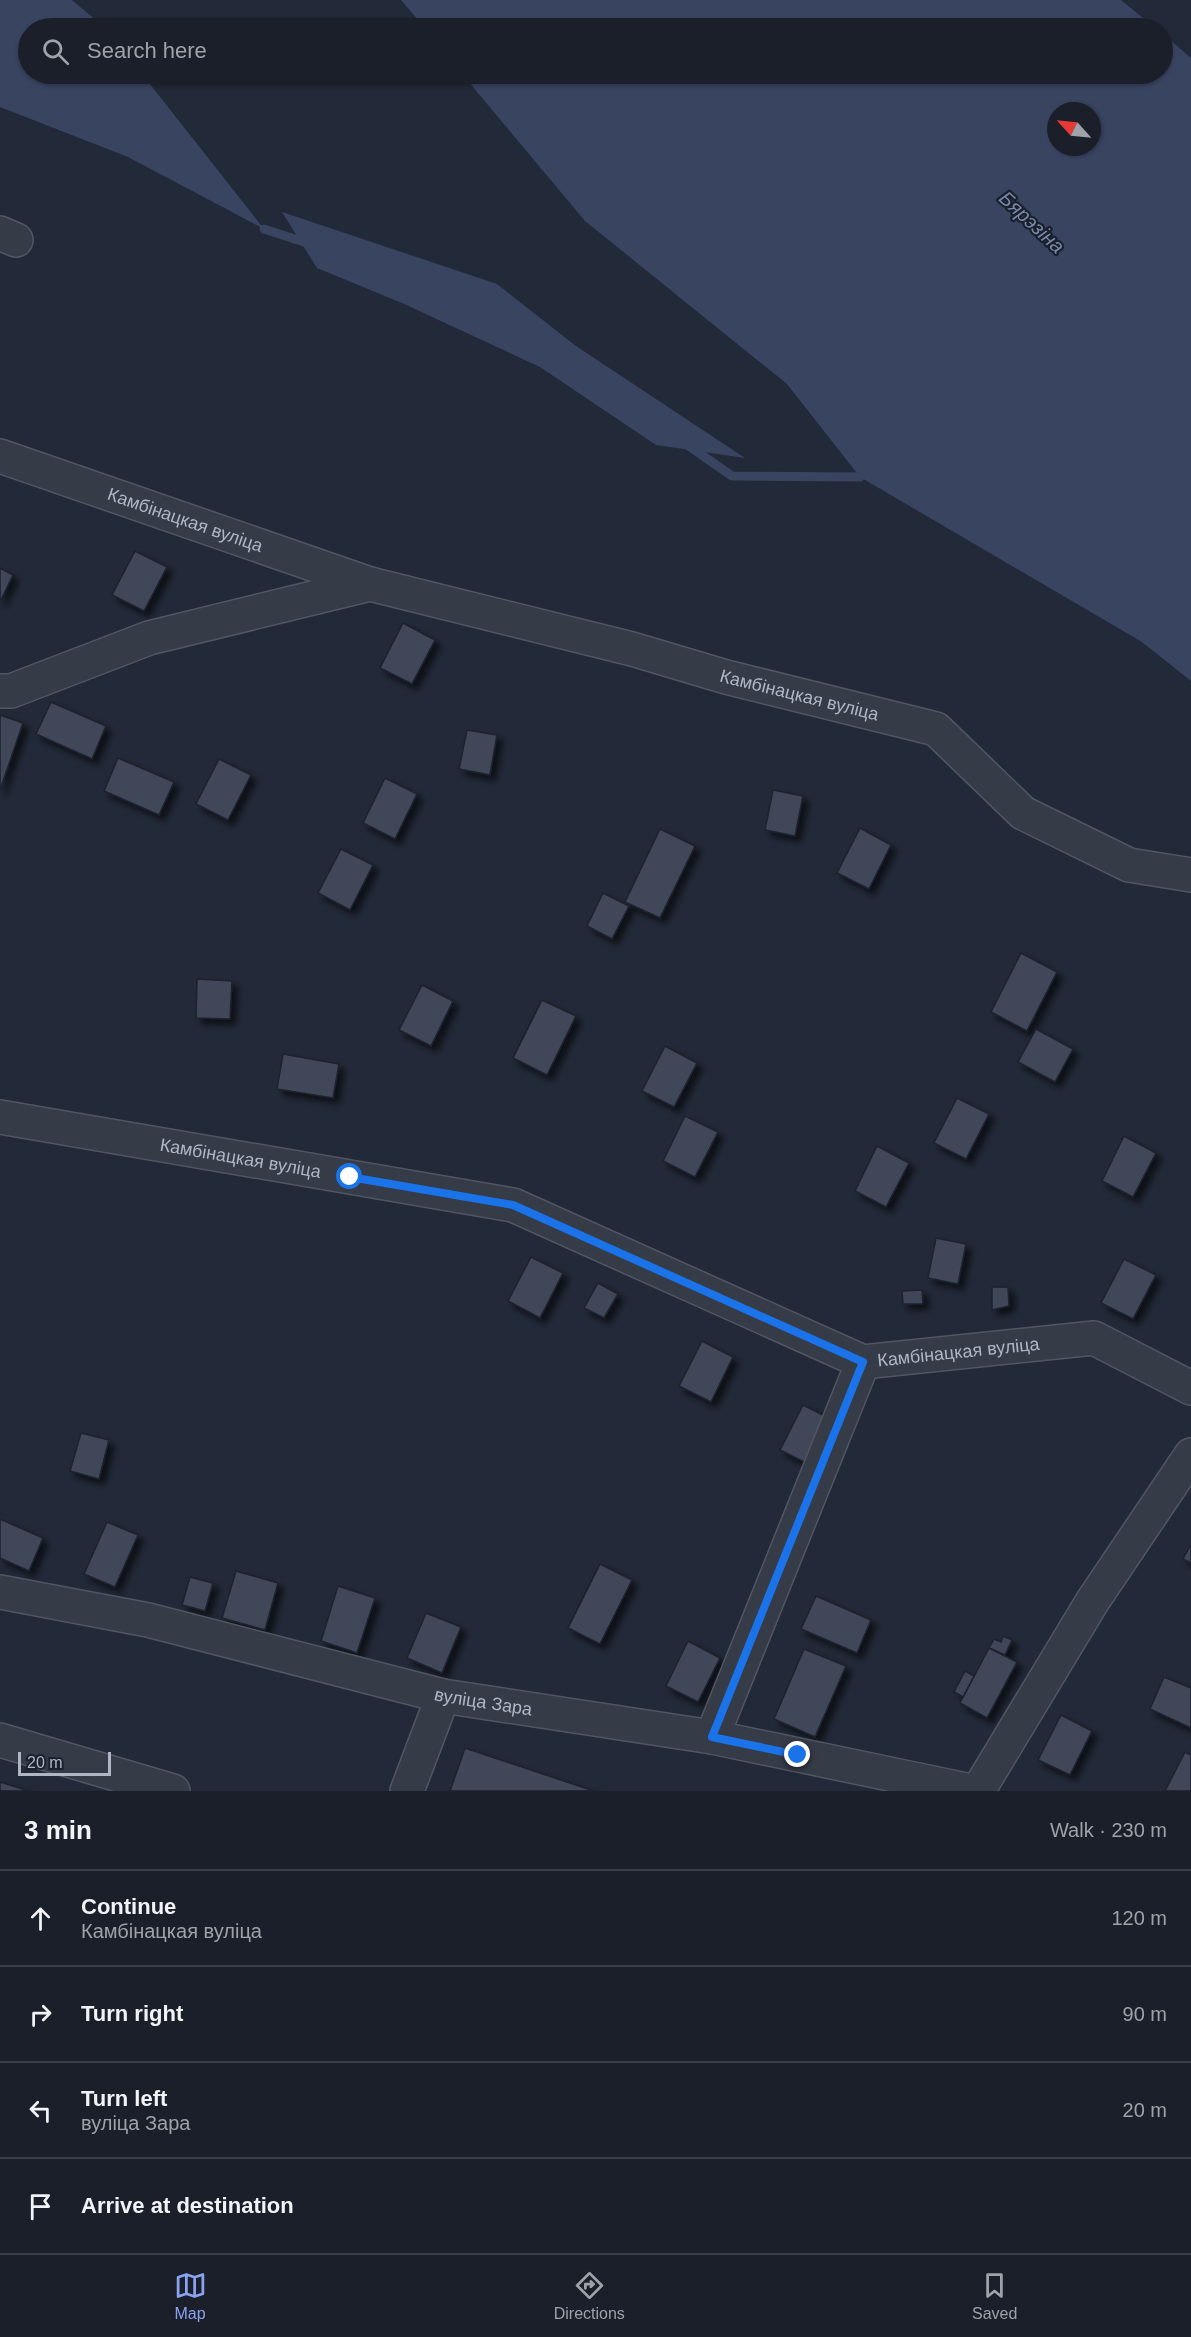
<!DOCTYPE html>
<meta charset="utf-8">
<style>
body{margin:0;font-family:Helvetica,sans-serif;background:#232732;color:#f1f3f6}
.compass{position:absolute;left:1047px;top:102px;width:54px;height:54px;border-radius:50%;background:#1a1f2a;box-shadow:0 2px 4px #0004;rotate:297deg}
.scale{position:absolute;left:18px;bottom:15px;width:93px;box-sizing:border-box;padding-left:6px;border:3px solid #b1b6c5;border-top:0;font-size:16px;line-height:21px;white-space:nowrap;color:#b1b6c5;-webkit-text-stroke:4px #1b202d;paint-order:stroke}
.stop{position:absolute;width:18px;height:18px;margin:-14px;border:4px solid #1a73e8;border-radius:50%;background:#fff}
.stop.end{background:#1a73e8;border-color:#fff;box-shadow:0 2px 6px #0008}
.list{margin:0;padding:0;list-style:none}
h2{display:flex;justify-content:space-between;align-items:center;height:78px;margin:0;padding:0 24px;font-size:26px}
h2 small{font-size:20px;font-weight:400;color:#9fa2a8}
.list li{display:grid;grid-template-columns:39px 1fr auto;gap:18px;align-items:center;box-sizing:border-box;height:96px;padding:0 24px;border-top:2px solid #383d47}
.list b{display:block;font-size:22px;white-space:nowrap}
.list p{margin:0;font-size:20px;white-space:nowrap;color:#9fa2a8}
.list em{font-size:20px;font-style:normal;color:#9fa2a8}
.icon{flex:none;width:33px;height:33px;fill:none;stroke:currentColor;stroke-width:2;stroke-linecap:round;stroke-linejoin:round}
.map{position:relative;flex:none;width:1191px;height:1791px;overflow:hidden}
.search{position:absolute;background:#1a1f2a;box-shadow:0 2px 4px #0004;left:18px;right:18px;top:18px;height:66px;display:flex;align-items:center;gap:15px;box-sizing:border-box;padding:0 21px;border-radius:33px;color:#9fa2a8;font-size:22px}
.sheet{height:462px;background:#1a1f2a}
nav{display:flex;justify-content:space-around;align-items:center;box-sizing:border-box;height:84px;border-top:2px solid #383d47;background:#1a1f2a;font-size:16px;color:#9fa2a8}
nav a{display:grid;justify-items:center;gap:3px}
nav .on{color:#89a3f1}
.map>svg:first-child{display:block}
</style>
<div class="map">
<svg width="1191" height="1791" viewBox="0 0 1191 1791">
<defs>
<filter id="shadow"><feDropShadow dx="5.5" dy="5.5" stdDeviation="3" flood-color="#0009"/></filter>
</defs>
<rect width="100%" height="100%" fill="#222938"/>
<g fill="#394461" fill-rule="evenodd">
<path d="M0 0H72L105 28H28V74H142L264 229 128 157 0 107Z"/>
<path d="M401 0H1121L1155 28H425Z"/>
<path d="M1163 34 1191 58V681L1142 642 860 477 787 384 585 221 462 74H1162ZM1056 111H1092V147H1056Z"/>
<path d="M282 212 497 284 576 346 745 458 656 445 540 367 402 303 317 268Z"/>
</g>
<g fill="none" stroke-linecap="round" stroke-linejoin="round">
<g stroke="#394461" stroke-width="9">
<path d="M264 229 310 244"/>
<path d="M686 444 732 476 860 477"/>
</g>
</g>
<g fill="#3f4658" stroke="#1d222f" stroke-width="1.5" filter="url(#shadow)">
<path d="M135 551 167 567 144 611 112 595Z"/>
<path d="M0 568 13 575 0 602Z"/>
<path d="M403 623 435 640 412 684 380 668Z"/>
<path d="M51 702 106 726 92 759 36 734Z"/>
<path d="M0 715 23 723 0 790Z"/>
<path d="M467 730 497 735 490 775 459 769Z"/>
<path d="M118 758 174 782 159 815 104 791Z"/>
<path d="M219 759 251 775 228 820 196 804Z"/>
<path d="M385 778 417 794 395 839 363 823Z"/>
<path d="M773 790 803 796 795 836 765 830Z"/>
<path d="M860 828 891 845 869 889 837 873Z"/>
<path d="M660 829 695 846 660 918 625 902Z"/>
<path d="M341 849 373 865 350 910 318 893Z"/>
<path d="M603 893 629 906 612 939 587 926Z"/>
<path d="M1021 953 1057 972 1027 1031 991 1012Z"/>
<path d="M197 979 232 981 230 1019 196 1018Z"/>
<path d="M422 985 453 1001 431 1046 399 1030Z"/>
<path d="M542 1000 576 1016 547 1075 513 1058Z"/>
<path d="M1036 1029 1073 1049 1055 1082 1018 1062Z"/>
<path d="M665 1046 697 1063 674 1107 642 1091Z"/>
<path d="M283 1054 339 1064 333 1098 277 1089Z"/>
<path d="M957 1098 989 1114 966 1159 934 1143Z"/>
<path d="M685 1116 718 1132 695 1177 663 1161Z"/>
<path d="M1124 1136 1156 1153 1133 1197 1102 1181Z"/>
<path d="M877 1146 909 1163 886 1207 855 1191Z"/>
<path d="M936 1238 966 1244 958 1284 928 1278Z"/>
<path d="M531 1257 563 1273 540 1318 508 1301Z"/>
<path d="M1124 1259 1156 1275 1133 1319 1101 1303Z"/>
<path d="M598 1283 618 1294 604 1318 584 1308Z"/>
<path d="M992 1287H1008L1009 1306 992 1310Z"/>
<path d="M922 1290 923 1304H903L902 1291Z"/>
<path d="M702 1341 733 1357 711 1402 679 1386Z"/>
<path d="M803 1405 835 1421 812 1466 780 1450Z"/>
<path d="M81 1433 109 1440 99 1479 70 1471Z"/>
<path d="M0 1519 43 1538 29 1571 0 1558Z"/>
<path d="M107 1522 138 1535 115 1587 84 1574Z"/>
<path d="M1191 1544V1563L1183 1559Z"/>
<path d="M600 1564 632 1580 600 1644 568 1628Z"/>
<path d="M236 1571 278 1583 265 1630 222 1618Z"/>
<path d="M190 1577 213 1583 205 1611 182 1605Z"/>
<path d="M338 1586 375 1598 357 1653 321 1641Z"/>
<path d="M816 1596 871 1620 857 1653 801 1629Z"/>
<path d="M426 1613 461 1627 442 1673 407 1658Z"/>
<path d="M1003 1636 1012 1640 1005 1655 989 1648 994 1639 1001 1642Z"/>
<path d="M688 1641 720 1658 698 1702 666 1686Z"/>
<path d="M989 1648 1017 1662 987 1718 960 1703Z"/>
<path d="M804 1649 846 1666 815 1737 774 1719Z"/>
<path d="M965 1671 974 1676 963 1697 954 1692Z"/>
<path d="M1164 1677 1191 1688V1728L1150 1709Z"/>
<path d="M1061 1715 1092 1731 1070 1775 1038 1760Z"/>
<path d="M465 1748 594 1791H450Z"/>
<path d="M1185 1752 1191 1755V1791H1165Z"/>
<path d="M0 1782 29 1791H0Z"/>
</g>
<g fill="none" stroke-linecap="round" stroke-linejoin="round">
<defs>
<g id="minor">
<path d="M0 233 16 240"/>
<path id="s1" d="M0 456 370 584"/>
<path id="s2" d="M0 691H11L149 638 370 584 632 649 726 677 936 729 1023 813 1129 865 1191 875"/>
<path id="s3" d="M0 1117 513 1205 863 1362 1094 1338 1191 1388"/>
<path id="s4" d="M0 1592 148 1620 443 1696 712 1737 971 1791"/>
<path d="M712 1737 863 1362"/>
<path d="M0 1740 173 1791"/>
<path d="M407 1791 443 1696"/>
<path d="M978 1791 1092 1602 1191 1455"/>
</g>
</defs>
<use href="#minor" stroke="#515663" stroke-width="36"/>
<use href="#minor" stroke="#363b48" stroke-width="33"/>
</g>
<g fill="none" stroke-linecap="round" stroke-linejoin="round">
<path stroke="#1a73e8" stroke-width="8" d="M350 1177 513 1205 863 1362 712 1737 798 1755"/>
</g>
<g text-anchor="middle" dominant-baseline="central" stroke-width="4.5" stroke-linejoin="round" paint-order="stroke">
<g font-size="18" fill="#b1b6c5" stroke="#1b202d">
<text stroke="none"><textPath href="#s1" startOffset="196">Камбінацкая вуліца</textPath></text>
<text stroke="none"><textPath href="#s2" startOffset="830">Камбінацкая вуліца</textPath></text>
<text stroke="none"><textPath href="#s3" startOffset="244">Камбінацкая вуліца</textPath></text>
<text stroke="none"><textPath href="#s3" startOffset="1000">Камбінацкая вуліца</textPath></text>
<text stroke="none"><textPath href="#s4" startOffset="496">вуліца Зара</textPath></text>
</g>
<g font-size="20" font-style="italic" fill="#7a88ab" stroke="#1b202d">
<text transform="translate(1032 222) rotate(43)">Бярэзіна</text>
</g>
</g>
</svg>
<svg class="compass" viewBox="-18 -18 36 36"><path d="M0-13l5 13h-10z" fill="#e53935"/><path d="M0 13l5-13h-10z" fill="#9fa2a8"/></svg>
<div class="scale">20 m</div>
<div class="stop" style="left:350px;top:1177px"></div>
<div class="stop end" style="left:798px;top:1755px"></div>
<div class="search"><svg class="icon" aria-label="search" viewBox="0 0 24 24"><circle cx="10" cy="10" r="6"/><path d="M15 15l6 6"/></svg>Search here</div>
</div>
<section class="sheet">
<h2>3 min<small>Walk · 230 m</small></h2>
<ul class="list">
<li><svg class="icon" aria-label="ahead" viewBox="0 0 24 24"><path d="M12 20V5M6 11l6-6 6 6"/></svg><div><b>Continue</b><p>Камбінацкая вуліца</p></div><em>120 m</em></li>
<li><svg class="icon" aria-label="right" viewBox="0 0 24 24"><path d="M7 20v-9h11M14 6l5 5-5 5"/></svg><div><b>Turn right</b></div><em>90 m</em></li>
<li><svg class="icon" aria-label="left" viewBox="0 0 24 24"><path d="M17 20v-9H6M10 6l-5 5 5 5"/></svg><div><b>Turn left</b><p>вуліца Зара</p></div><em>20 m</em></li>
<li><svg class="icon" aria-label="arrive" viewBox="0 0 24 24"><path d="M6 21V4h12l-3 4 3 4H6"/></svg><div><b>Arrive at destination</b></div></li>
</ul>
</section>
<nav>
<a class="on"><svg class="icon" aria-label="map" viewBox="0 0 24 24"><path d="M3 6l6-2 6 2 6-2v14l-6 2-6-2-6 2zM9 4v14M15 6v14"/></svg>Map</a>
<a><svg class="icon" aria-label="directions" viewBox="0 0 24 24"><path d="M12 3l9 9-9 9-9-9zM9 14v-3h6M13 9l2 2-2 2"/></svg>Directions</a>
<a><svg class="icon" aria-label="saved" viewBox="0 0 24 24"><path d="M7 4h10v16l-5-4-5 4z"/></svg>Saved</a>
</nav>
